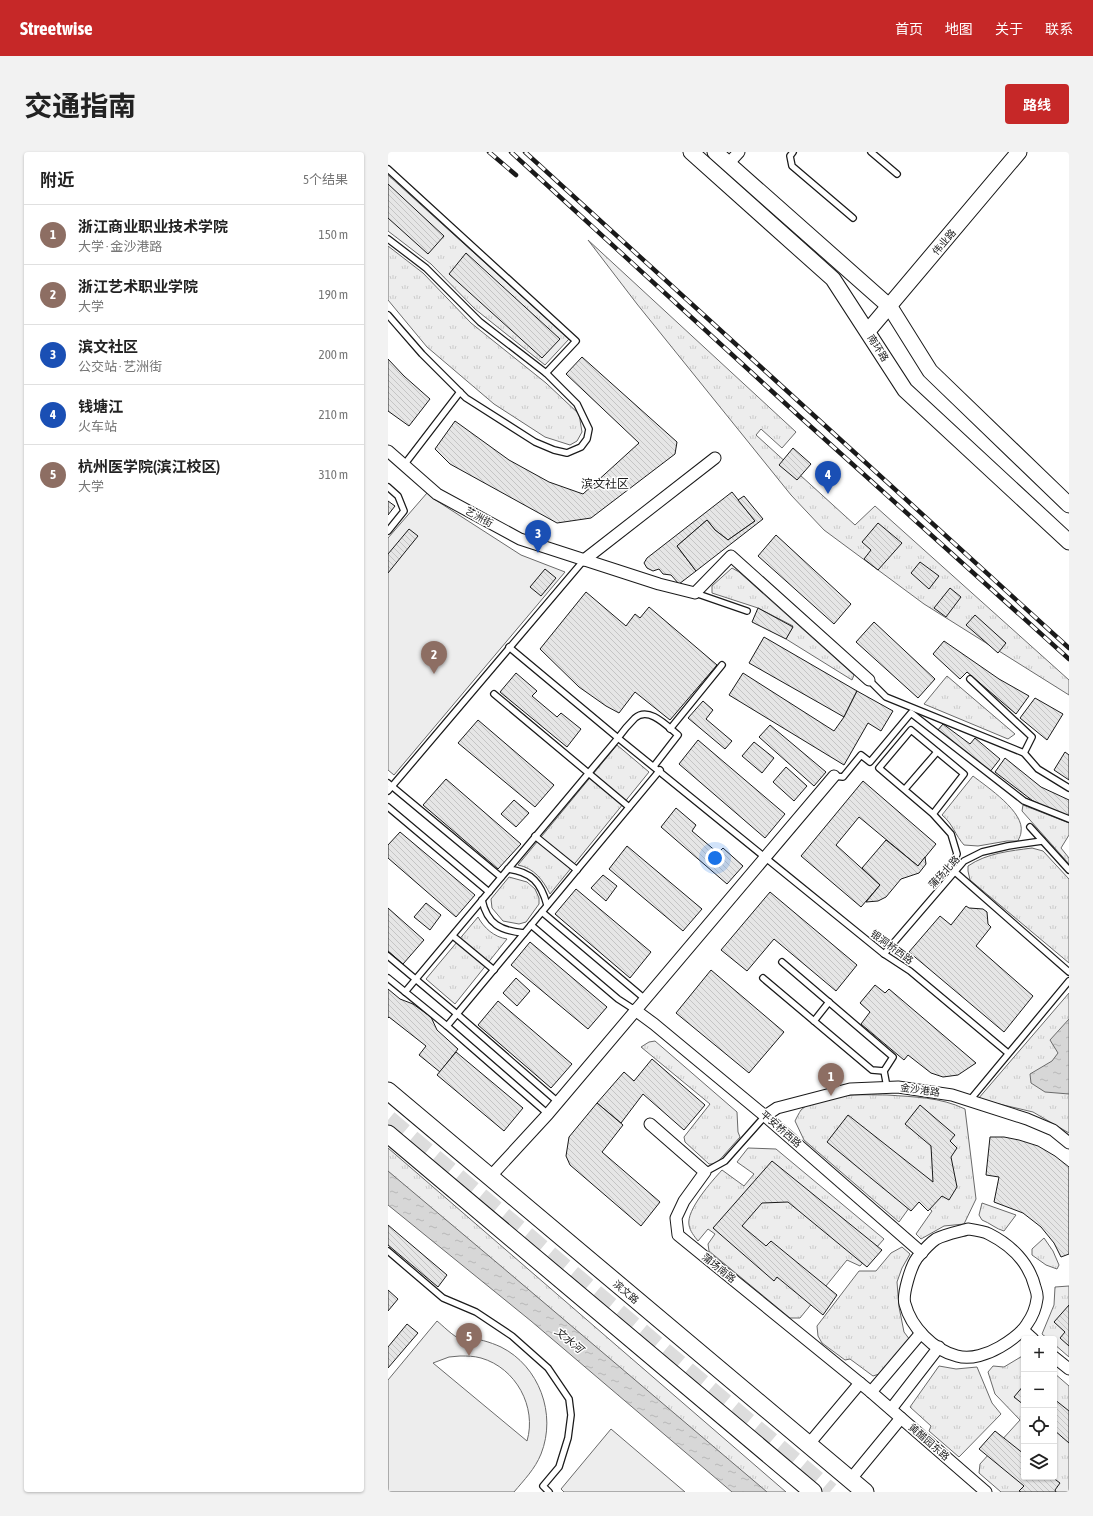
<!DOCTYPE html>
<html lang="zh">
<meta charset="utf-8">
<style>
body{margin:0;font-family:"Asap Condensed","Noto Sans SC",sans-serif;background:#f2f2f2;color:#222}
.controls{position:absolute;right:12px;bottom:12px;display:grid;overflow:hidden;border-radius:4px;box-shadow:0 1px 3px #0004}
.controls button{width:36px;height:36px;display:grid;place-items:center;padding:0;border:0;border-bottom:1px solid #e0e0e0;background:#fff;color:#222;font:20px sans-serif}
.you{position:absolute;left:327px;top:706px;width:14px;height:14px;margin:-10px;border:3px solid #fff;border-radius:50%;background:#1a73e8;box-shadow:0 0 0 6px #1a73e833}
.badge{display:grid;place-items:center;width:26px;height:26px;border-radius:50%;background:#c62828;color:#fff;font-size:13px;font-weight:700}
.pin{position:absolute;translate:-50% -33px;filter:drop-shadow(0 1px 2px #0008)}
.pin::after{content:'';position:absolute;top:21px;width:14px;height:12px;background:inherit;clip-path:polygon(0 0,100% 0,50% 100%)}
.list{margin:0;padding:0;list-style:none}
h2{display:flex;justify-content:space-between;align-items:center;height:52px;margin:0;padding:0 16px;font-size:17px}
h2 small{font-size:13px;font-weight:400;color:#767676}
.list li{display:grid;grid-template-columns:26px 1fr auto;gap:12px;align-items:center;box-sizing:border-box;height:60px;padding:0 16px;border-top:1px solid #e0e0e0}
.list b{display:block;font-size:15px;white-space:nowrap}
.list p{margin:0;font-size:13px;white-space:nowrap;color:#767676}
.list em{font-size:13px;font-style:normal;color:#767676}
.icon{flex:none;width:22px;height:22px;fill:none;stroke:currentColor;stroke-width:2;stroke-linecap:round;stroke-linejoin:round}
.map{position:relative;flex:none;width:681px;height:1340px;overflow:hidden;border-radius:4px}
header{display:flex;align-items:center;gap:24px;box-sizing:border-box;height:56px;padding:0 20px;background:#c62828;color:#fff}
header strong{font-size:19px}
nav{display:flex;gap:22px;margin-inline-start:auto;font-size:14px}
.intro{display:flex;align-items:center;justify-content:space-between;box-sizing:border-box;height:96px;padding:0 24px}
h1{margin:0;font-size:28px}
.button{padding:10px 18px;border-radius:4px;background:#c62828;color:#fff;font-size:14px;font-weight:700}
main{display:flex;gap:24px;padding:0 24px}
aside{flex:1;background:#fff;border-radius:4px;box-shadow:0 1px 3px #0004}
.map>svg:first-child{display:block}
</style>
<header>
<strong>Streetwise</strong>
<nav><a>首页</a><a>地图</a><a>关于</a><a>联系</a></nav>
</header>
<div class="intro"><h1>交通指南</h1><a class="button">路线</a></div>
<main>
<aside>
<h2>附近<small>5个结果</small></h2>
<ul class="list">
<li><span class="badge" style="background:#8d6e63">1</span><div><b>浙江商业职业技术学院</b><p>大学 · 金沙港路</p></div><em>150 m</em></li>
<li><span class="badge" style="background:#8d6e63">2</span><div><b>浙江艺术职业学院</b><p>大学</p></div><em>190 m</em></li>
<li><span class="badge" style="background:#1a4fb4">3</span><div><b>滨文社区</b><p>公交站 · 艺洲街</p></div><em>200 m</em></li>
<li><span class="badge" style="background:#1a4fb4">4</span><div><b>钱塘江</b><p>火车站</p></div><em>210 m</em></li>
<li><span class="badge" style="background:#8d6e63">5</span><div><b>杭州医学院(滨江校区)</b><p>大学</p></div><em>310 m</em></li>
</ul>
</aside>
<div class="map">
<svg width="681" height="1340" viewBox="0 0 681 1340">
<defs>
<pattern id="grass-tufts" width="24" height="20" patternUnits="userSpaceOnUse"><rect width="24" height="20" fill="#ededed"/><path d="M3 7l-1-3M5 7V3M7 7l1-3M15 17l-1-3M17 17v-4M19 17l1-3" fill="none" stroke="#cbcbcb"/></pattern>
<pattern id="water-ripples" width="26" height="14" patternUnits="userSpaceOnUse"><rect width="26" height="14" fill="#d7d7d7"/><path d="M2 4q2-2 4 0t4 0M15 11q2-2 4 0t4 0" fill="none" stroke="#b8b8b8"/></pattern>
<pattern id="building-back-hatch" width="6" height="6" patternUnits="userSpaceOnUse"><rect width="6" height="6" fill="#e6e6e6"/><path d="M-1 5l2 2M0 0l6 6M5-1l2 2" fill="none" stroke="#c5c5c5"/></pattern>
</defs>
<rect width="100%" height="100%" fill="#fff"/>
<g fill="url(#grass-tufts)" stroke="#6a6a6a">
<path d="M0 23 181 187 157 213 87 157 43 112 0 79Z"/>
<path d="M200 88 408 280 394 296 373 277 368 283 467 373 487 354 681 528V543L536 452 436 378 403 343 249 152Z"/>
<path d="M0 94 35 121 83 171 158 231 191 262 194 280 189 289 182 293 157 285 106 252 39 195 0 148Z"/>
<path d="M344 416 351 420 466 523 464 528 398 487 405 474 370 456 324 441V434Z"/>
<path d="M559 524 627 582 620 587 536 552Z"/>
<path d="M229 593 261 620 162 742C155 728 146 716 130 713Z"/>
<path d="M585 624C599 635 637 660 633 680 633 683 631 686 630 689H619L590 694 576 693C567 683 565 672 554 663Z"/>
<path d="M635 653 681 671V683L673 696 681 706V712L634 659Z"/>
<path d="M644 696 655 699 681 727V811L582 728 580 719V714C599 701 622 699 644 696Z"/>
<path d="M121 725 139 730 147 737 151 746V752L138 770 131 772 115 769 104 756 103 747Z"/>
<path d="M90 765C96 776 106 785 119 787L67 852 38 827Z"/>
<path d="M681 841V981L645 960 590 947Z"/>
<path d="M267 889 349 960 350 980 352 985 328 1012H321L297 990 296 985 322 952 253 895 261 890Z"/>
<path d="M499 943C526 945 552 945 577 957L588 1047 576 1072 556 1074 533 1087 528 1082 544 1059 529 1045 511 1070 416 988 407 969C409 965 411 961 413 958 432 940 475 943 499 943Z"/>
<path d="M0 996 398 1340H376L0 1020Z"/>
<path d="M360 996 388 997 496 1087 472 1114 459 1108 412 1166H402L321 1099 320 1092 327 1082 320 1077 310 1089C306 1084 302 1079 301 1073 298 1058 324 1029 334 1018L356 1034 366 1022 349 1010Z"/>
<path d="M594 1051 628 1063 616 1079C608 1077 602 1071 594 1068L591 1063Z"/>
<path d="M656 1086 665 1099 671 1113 669 1117 658 1113 644 1103V1097Z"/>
<path d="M514 1095 522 1102 514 1116 509 1130 511 1155 516 1180 522 1188 491 1222 485 1224 462 1207 457 1208 434 1191 430 1184 429 1174 471 1119H488L503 1101Z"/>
<path d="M681 1134V1205L666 1192V1187H660L654 1182 666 1153 667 1135Z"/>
<path d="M636 1203V1325H666V1221L681 1234V1340H613L591 1321 592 1312 632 1268 607 1242 600 1220 605 1214 616 1215Z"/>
<path d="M551 1214 568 1217 589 1215 604 1251 613 1262 571 1305 541 1279 543 1274 522 1255Z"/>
</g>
<g fill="#ededed" stroke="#6a6a6a" fill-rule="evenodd">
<path d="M39 341 46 347 133 403 177 420 6 623 0 618V386Z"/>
<path d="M49 1169C54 1173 66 1185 71 1186 73 1187 75 1186 77 1186 89 1186 102 1190 113 1195 151 1214 169 1262 153 1302 147 1317 136 1328 126 1340H0V1228ZM72 1204C79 1204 86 1204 93 1206 128 1216 149 1255 139 1289L45 1211 61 1205Z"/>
<path d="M223 1277 297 1340H176L173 1337Z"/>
</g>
<g fill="url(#water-ripples)" stroke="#6a6a6a">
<path d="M681 867V942L657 940 643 931 642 922 664 909 670 901 662 888Z"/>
<path d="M0 1019 114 1115 379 1340H344L143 1169 0 1053Z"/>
</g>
<g fill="url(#building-back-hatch)" stroke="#1a1a1a">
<path d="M0 32 56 84 40 102 0 66Z"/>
<path d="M78 101 172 187 154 206 61 122Z"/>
<path d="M194 205 289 290 287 302 203 366 169 371 62 312 47 297 67 269 121 308 161 330 195 342 251 291 178 222Z"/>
<path d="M0 207 16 224 42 247 21 274 0 259Z"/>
<path d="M405 296 423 312 409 328 391 313Z"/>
<path d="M344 340 367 369 340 388 327 378 319 368 289 394 308 419 291 432 283 423 275 422 271 417 265 419 259 416 256 411 259 406Z"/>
<path d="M356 344 375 367 308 419 289 394 319 368 327 378 340 388 367 369 350 348Z"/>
<path d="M0 349 7 354 0 363Z"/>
<path d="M490 371 514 391 490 418 476 407 483 398 474 390Z"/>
<path d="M21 377 30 384 0 421V402Z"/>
<path d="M388 383 463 452 446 472 370 404Z"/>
<path d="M532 410 551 424 541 437 523 421Z"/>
<path d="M157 417 168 426 153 444 142 435Z"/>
<path d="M562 436 573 445 558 465 546 456Z"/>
<path d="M198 440 238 474 247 462 252 466 261 455 329 513 282 568 247 540 231 561 218 554 191 535 152 497Z"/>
<path d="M370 456 405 475 398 487 364 470Z"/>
<path d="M587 463 618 491 610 501 578 473Z"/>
<path d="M486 470 547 527 530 546 468 490Z"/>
<path d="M376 485 469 539 456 565 361 511Z"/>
<path d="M556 489 611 527 641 544 628 562 579 520 572 527 545 502Z"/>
<path d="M128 521 149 539 144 544 169 565 173 561 193 577 179 595 112 540Z"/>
<path d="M355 521 446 579 456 565 469 539 505 559 493 579 480 571 456 613 341 543Z"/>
<path d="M647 546 675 562 659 588 632 566Z"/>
<path d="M315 549 325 558 318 567 344 589 337 597 300 566Z"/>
<path d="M90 568 166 633 147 655 70 591Z"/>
<path d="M555 572 582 592 587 586 612 607 601 621 549 579Z"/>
<path d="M382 573 438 620 426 634 371 585Z"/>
<path d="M310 588 397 662 377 686 291 612Z"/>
<path d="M366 590 386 606 374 621 354 604Z"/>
<path d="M677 600 681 603V628L666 618Z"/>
<path d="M617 606 653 635 681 648V666L645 649 607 620Z"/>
<path d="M398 615 419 634 406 649 385 630Z"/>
<path d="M58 627 133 692 110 717 35 653Z"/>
<path d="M475 629 548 692 530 714 471 665 448 693 492 733 473 755 413 704Z"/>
<path d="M126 648 141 661 128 675 113 662Z"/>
<path d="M288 656 308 673 304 679 330 701 335 696 355 714 339 732 273 675Z"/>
<path d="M12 680 87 743 68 765 0 706V693Z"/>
<path d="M498 688 530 714 537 705 538 712 531 721 513 727 498 745 490 749 478 750 492 733 474 716Z"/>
<path d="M239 694 314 757 295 779 221 717Z"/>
<path d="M215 723 229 734 218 749 203 736Z"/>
<path d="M188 737 263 800 242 826 167 762Z"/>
<path d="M382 740 469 813 448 839 386 787 359 819 333 798Z"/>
<path d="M38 751 53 763 42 778 26 765Z"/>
<path d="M578 754 581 756 595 757 599 760 600 772 603 775 588 794 645 844 616 880 521 800 552 764 563 773Z"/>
<path d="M0 756 36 788 15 812 0 799Z"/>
<path d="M142 790 219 855 200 877 123 813Z"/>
<path d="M323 818 396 880 361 921 288 861Z"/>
<path d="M128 826 142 839 129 854 115 841Z"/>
<path d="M487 833 497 841 501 837 588 911 570 923 555 925 543 921 520 903 516 908 473 872 482 860 472 851Z"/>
<path d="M0 837 12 847 25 852 43 865 49 878 70 897 52 920 31 903 38 894 1 865 0 866Z"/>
<path d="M110 849 184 912 163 936 90 873Z"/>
<path d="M68 900 135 956 116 979 49 923Z"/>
<path d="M264 907 317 953 296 978 255 942 233 971 209 951 236 920 246 929Z"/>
<path d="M209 951 235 973 214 1000 272 1050 253 1074 182 1013 178 1004 181 985Z"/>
<path d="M532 953 567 983 562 989 569 996 563 1005 569 1035 561 1048 554 1044 540 1059 531 1050 523 1059 439 990 460 963 545 1030 543 994 517 972Z"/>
<path d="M602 985H616L631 988 650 994 667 1004 681 1015V1102L673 1105 666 1091 653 1075 635 1061 606 1050 611 1025 598 1023Z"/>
<path d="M384 1009 494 1098 479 1115 400 1050 374 1051 354 1074 378 1094 383 1089 449 1143 435 1163 389 1125 386 1129 325 1076Z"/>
<path d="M0 1073 59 1123 50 1135 0 1093Z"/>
<path d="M0 1138 10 1147 0 1159Z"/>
<path d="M681 1153V1194L672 1186 677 1180 666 1170Z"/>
<path d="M19 1172 30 1181 0 1216V1195Z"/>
<path d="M636 1233V1253L626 1245Z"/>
<path d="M666 1247 681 1259V1291L666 1278Z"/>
<path d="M607 1279 636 1302V1325H664L672 1331 667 1338 668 1340H633L631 1339 636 1334 591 1297Z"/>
</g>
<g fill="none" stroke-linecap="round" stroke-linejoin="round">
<path stroke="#ddd" stroke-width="20" stroke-dasharray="20 10" stroke-linecap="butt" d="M0 968 442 1340"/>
<defs>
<g id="lane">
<path d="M405 0 402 4 404 14 465 66"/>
<path d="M483 0 509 22"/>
<path d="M0 17 188 189 158 221"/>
<path d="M0 87 38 116 92 170 158 221 189 252 201 277 199 287 193 295 179 301 166 298 147 290 78 246 34 202 0 163"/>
<path d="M16 313 72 240"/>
<path d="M0 335 10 344 16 359 0 379"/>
<path d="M307 441 359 459"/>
<path d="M121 495 230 586 496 802 522 819 620 901"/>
<path d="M582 527 644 585 636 601"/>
<path d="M481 528 498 545 636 601 650 617 681 636"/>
<path d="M106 542 241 655"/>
<path d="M282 577 334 513"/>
<path d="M446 624 455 625 473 603 482 610 523 561 636 649 681 667"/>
<path d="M0 631 113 725"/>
<path d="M517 637 549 600"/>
<path d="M0 639 196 408"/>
<path d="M0 655 101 740"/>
<path d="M545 662 576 622 523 578 491 616 545 662 563 682 569 702 564 714 567 720 681 820"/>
<path d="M642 675 681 718"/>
<path d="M147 684 189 718"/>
<path d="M120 717C144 720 153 731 159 753"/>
<path d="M94 748C99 772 113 779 136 781"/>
<path d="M154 760 257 847"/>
<path d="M143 773 230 847 247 858"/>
<path d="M65 784 106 818"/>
<path d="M496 802 576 709 594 700 620 694 654 689"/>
<path d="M0 804 69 862 170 950"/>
<path d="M394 810 505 905 496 919 499 935"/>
<path d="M0 826 59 874 160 962"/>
<path d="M375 826 484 918 496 919"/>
<path d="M17 840 230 586C235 579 241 572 247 566 261 554 279 574 290 583L266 614"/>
<path d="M426 869 441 850"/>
<path d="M59 874 272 618"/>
<path d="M582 948 681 829"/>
<path d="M317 1020 337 1009 377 964"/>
<path d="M0 1099 55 1146 88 1160 124 1184 160 1216 181 1247 183 1263 180 1286 171 1315 155 1334 161 1340"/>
</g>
<g id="street">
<path d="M340 12 351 0"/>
<path d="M0 299 49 342 132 387 271 432 307 441 343 404 481 528"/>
<path d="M196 408 327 306"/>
<path d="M247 858 266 872 377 964 534 1101"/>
<path d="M377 964 389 956 462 937 510 935 564 943 639 967 665 978 681 991"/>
<path d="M262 972 317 1020 296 1049 288 1066 290 1083 483 1240 598 1340"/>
<path d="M102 1025 160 962 446 624"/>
<path d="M580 1077C587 1078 595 1079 601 1082 623 1093 641 1111 647 1135 648 1138 650 1143 649 1147 648 1155 644 1165 639 1172 633 1182 622 1189 612 1195 600 1202 583 1208 569 1204 545 1198 523 1175 517 1152 514 1143 523 1114 529 1106 534 1100 542 1091 548 1087 558 1082 570 1080 580 1077Z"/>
<path d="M635 1178 645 1187"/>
<path d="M666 1205 681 1217"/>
<path d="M483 1240 533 1181"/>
<path d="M503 1257 551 1195"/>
<path d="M420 1293 472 1231"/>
<path d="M462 1328 513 1266"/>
</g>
<g id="secondary">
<path d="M303 0 445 127 517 238 681 390"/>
<path d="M327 0 502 155 542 219 681 353"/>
<path d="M480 179 631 0"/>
</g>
<g id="primary">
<path d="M0 939 477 1340"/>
<path d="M0 982 425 1340"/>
</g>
</defs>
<use href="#lane" stroke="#1a1a1a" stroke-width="8"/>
<use href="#street" stroke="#1a1a1a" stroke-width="13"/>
<use href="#secondary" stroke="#1a1a1a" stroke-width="17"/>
<use href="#primary" stroke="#1a1a1a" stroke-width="19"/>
<use href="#lane" stroke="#fff" stroke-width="5.5"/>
<use href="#street" stroke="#fff" stroke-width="11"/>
<use href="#secondary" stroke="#fff" stroke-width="15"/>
<use href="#primary" stroke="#fff" stroke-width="17"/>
<defs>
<g id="rail">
<path d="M101 0 128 23"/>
<path d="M123 0 411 264 681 507"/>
<path d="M137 0 681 496"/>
</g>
</defs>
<use href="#rail" stroke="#1a1a1a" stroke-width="4.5"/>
<use href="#rail" stroke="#fff" stroke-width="3" stroke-dasharray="9" stroke-linecap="butt"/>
</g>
<g text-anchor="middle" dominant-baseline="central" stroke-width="3" stroke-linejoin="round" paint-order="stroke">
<g font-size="10" fill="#1a1a1a" stroke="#fff">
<text transform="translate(556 90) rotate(-50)">伟业路</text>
<text transform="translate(490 196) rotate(58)">南环路</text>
<text transform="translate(91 365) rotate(29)">艺洲街</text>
<text transform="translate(556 720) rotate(-47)">蒲场北路</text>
<text transform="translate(504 795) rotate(36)">银洞桥西路</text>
<text transform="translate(532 938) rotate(8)">金沙港路</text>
<text transform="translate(393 977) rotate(41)">平安桥西路</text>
<text transform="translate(331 1116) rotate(39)">蒲场南路</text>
<text transform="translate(238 1140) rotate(40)">滨文路</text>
<text transform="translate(541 1290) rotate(41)">黄醋园东路</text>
</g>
<g font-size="11" font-style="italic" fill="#1a1a1a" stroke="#fff">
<text transform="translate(181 1188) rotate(40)">文水河</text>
</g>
<g font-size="12" fill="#1a1a1a" stroke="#fff">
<text x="217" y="332">滨文社区</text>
</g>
</g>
</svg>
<div class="controls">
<button>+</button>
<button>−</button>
<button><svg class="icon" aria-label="locate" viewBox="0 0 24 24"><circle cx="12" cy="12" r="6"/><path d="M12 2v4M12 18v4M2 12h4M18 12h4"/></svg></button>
<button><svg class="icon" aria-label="layers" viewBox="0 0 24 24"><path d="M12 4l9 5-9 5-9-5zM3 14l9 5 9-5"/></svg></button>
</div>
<div class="you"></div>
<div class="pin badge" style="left:443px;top:944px;background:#8d6e63">1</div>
<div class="pin badge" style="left:46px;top:522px;background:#8d6e63">2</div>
<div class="pin badge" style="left:150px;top:401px;background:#1a4fb4">3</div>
<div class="pin badge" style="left:440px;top:342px;background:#1a4fb4">4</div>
<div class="pin badge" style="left:81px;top:1204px;background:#8d6e63">5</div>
</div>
</main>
